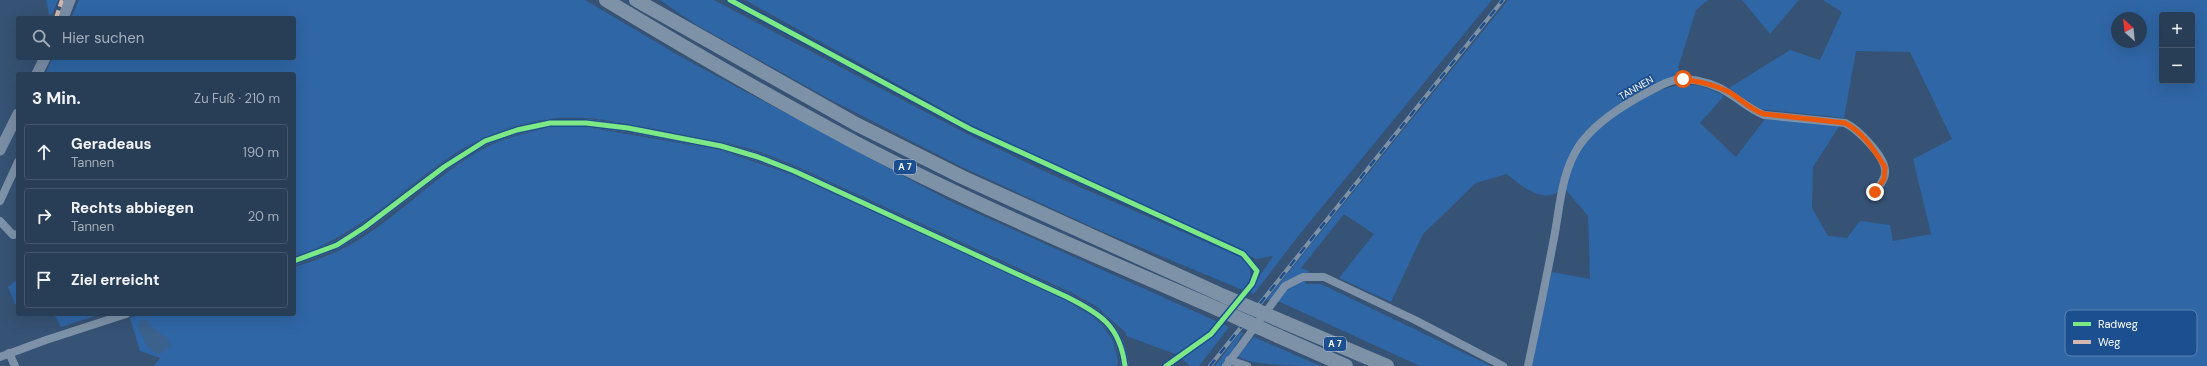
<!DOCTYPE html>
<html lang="de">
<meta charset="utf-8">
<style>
body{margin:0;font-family:"DM Sans",sans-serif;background:#344961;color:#f1f3f6}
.controls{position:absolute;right:12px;top:12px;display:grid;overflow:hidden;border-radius:4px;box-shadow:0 4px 16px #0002}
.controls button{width:36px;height:36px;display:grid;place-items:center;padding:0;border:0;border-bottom:1px solid #44576d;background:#283e57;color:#f1f3f6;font:20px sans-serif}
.compass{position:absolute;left:2111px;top:12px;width:36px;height:36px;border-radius:50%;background:#283e57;box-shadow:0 4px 16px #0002;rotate:333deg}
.stop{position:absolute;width:12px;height:12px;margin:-9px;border:3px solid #ea580c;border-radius:50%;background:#fff}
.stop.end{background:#ea580c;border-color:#fff;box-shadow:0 1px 4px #0008}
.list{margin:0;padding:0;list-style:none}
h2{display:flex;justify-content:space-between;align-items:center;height:52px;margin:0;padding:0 16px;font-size:17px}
h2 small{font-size:13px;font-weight:400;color:#a5aeba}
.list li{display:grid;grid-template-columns:26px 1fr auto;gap:12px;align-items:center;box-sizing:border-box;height:56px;margin:0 8px 8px;padding:0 8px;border:1px solid #44576d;border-radius:4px}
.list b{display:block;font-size:15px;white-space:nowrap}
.list p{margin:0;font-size:13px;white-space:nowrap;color:#a5aeba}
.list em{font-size:13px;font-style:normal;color:#a5aeba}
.icon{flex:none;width:22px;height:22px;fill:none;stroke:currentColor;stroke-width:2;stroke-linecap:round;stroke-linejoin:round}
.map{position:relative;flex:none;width:2207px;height:366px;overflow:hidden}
.search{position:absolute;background:#283e57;box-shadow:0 4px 16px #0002;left:16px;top:16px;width:280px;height:44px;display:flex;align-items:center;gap:10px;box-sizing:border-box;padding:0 14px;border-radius:4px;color:#a5aeba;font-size:15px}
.panel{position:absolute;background:#283e57;box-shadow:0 4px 16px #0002;left:16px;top:72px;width:280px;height:244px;border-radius:4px}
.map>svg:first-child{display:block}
</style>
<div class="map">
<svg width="2207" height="366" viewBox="0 0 2207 366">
<rect width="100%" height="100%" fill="#365274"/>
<g fill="#2f66a5" fill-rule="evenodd">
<path d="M46 0H58L52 15 49 14Z"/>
<path d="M79 0H585L683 58 950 201 1229 327 1199 366H1190L1178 355 1126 336V333L1096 306 1070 292 796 166C783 161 770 155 757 151 724 141 690 136 656 129 622 123 584 114 549 119 509 124 473 140 441 163 393 197 352 239 294 256V74H45L53 58H294V18H71Z"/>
<path d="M660 0H714L967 134 1057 177 1240 257C1253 268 1253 275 1245 291L1101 231 964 168 829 99 695 24Z"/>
<path d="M745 0H1492L1299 235 1254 294 1249 292 1273 256 1256 259 1233 246 1060 169 971 125Z"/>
<path d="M1508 0H1708L1696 10 1678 68 1681 75 1590 127 1559 192C1539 203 1522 185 1506 174L1476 183 1423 234 1391 302 1339 278 1374 234 1344 214 1301 268 1309 271 1305 284H1321L1491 366H1420L1280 302 1266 300Z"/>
<path d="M1742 0H1799L1770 34Z"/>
<path d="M1823 0H2207V366H1532L1542 313 1552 272 1590 279 1588 216 1565 189C1569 174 1573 159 1582 146 1599 121 1652 86 1684 85 1699 84 1711 89 1724 96L1700 123 1736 157 1765 119 1840 125 1813 167 1812 208 1828 236 1847 238 1860 221 1890 225 1893 241 1931 234 1913 159 1952 139 1910 52 1856 51 1844 118 1760 109 1729 88 1790 50 1820 60 1842 12ZM2162 15H2192V81H2162ZM2117 18H2141V42H2117Z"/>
<path d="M550 127H586L720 150 792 175 1014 276 1064 300 1090 315 1102 325 1113 341 1118 361 1117 366H154L160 358 140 351 130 318 144 314H294V267C309 263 325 257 340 250 392 225 434 174 487 147 506 137 529 133 550 127Z"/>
<path d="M18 279V304H15L8 287Z"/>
<path d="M54 314H101L61 327Z"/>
<path d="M1240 332 1243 333 1223 366H1215Z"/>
<path d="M1254 337 1321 366C1300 366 1251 366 1237 356Z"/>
</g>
<path fill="#3b618d" d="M144 318 152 327 168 339 171 346 158 355 148 347 138 329 140 321Z"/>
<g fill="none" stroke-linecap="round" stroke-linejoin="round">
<g stroke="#7d92a8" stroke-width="8">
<path d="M0 201 18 162"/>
<path d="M0 221 13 235 18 234"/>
<path d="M294 261 337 245 365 227 444 167 485 141 517 130 550 123H586L628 128 721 146 758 157 794 171 1067 297C1101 314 1120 326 1125 366"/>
<path d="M9 353 15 366"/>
<path d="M0 357 46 340 126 314"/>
<path d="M1229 360 1247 366"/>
<path d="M1226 366 1285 286 1303 277H1324L1415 320 1503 366"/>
<path d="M1528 366C1537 323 1546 281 1554 238 1560 207 1561 173 1579 146 1593 125 1616 110 1637 98 1651 91 1669 78 1685 79 1700 80 1717 85 1730 94 1741 101 1751 110 1764 115L1845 123C1858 129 1887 158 1885 173 1885 180 1879 186 1875 192"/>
</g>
<g stroke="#798da4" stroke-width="11">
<path d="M63 18 70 0"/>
<path d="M37 74 45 58"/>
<path d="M0 150 18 114"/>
</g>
<g stroke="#7e92a7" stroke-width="14">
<path d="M606 0C687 49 770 97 854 142 972 204 1096 256 1218 309"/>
<path d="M636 0 856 124 962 177 1226 297"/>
<path d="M1286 323 1387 366"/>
<path d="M1278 336 1346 366"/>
</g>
<defs>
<path id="rail" d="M1210 366 1503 0"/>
</defs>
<use href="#rail" stroke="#7e92a7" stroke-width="4"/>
<use href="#rail" stroke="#1b4f8f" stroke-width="2.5" stroke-dasharray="8" stroke-linecap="butt"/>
<g stroke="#7e92a7" stroke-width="14">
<path d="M1226 297 1286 323"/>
<path d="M1218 309 1278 336"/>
</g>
<path stroke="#d1b7ad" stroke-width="4" stroke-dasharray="8 4" stroke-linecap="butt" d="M56 18 62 0"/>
<defs>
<g id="cycleway">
<path d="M730 0 970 129 1243 254 1257 271 1252 284 1211 334 1166 366"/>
<path d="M294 261 337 245 365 227 444 167 485 141 517 130 550 123H586L628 128 721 146 758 157 794 171 1067 297C1101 314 1120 326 1125 366"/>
</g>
</defs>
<use href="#cycleway" stroke="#1b4f8f" stroke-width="8"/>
<use href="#cycleway" stroke="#7ce984" stroke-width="5"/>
</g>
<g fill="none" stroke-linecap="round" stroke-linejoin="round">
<path stroke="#ea580c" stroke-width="5" d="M1683 79C1699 82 1714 84 1729 92 1741 99 1750 110 1764 114L1845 123C1863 132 1874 150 1885 167L1884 179 1875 192"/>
</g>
<g text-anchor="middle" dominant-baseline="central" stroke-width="3.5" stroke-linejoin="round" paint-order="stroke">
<g fill="#1b4f8f" stroke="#bbcadd" stroke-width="1">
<rect x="894" y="160" width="22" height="14" rx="3"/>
<rect x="1324" y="337" width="22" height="14" rx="3"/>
</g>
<g font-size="9" font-weight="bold" fill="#fff">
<text x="905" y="167">A 7</text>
<text x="1335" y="344">A 7</text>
</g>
<g font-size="10" fill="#fff" stroke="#1b4f8f">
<text transform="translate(1636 88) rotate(-30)">TANNEN</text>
</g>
</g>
<rect x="2065" y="310" width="132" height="46" rx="6" fill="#1b4f8f" stroke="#5f84b1" stroke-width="1"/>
<rect x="2073" y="322" width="18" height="4" fill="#7ce984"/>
<rect x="2073" y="340" width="18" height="4" fill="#d1b7ad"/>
<g font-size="11" fill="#fff">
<text x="2098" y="328">Radweg</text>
<text x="2098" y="346">Weg</text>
</g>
</svg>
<div class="controls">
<button>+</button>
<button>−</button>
</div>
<svg class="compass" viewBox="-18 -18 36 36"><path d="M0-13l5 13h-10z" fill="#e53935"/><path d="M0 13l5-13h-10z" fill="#a5aeba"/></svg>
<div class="stop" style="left:1683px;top:79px"></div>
<div class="stop end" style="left:1875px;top:192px"></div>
<div class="search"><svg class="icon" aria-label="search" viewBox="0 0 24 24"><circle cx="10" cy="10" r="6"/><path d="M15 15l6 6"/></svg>Hier suchen</div>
<section class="panel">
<h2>3 Min.<small>Zu Fuß · 210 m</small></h2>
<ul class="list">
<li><svg class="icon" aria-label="ahead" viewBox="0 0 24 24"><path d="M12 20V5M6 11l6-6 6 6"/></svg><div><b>Geradeaus</b><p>Tannen</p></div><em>190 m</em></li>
<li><svg class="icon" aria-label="right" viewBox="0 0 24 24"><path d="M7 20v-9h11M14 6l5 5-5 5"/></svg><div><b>Rechts abbiegen</b><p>Tannen</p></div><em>20 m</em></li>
<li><svg class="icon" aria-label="arrive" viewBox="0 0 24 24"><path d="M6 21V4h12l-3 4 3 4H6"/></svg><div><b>Ziel erreicht</b></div></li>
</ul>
</section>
</div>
